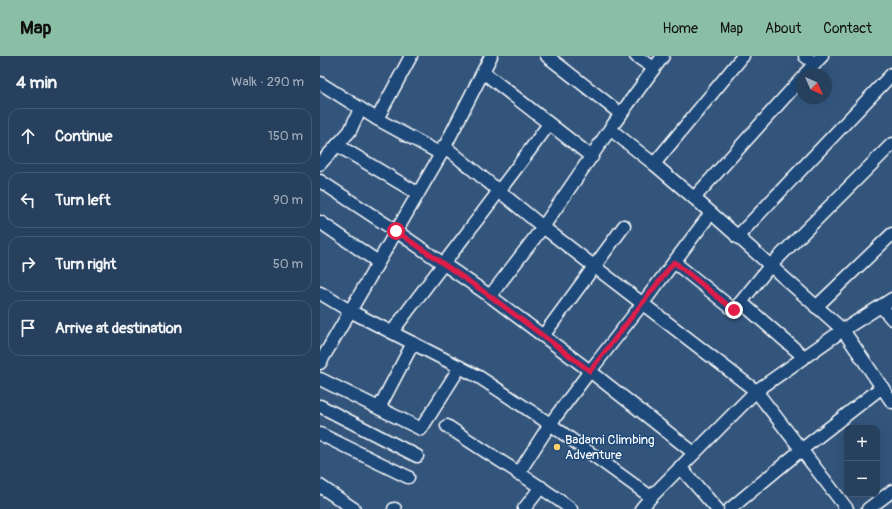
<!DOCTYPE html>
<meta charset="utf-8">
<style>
body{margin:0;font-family:Pangolin,sans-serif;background:#324b66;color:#f1f3f6}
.controls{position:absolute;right:12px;bottom:12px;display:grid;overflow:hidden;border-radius:8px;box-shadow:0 4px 16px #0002}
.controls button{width:36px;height:36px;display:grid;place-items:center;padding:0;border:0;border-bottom:1px solid #425972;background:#26405d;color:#f1f3f6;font:20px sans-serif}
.compass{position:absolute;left:476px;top:12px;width:36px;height:36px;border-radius:50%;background:#26405d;box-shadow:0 4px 16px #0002;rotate:135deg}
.stop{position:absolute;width:12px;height:12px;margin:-9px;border:3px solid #e11d48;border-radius:50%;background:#fff}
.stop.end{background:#e11d48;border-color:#fff;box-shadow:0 1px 4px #0008}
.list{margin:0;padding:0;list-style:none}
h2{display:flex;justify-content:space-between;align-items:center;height:52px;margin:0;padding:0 16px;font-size:17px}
h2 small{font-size:13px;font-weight:400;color:#a4afbc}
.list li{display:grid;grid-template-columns:26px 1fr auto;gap:12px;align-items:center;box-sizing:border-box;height:56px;margin:0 8px 8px;padding:0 8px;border:1px solid #425972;border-radius:12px}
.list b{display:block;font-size:15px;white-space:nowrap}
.list em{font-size:13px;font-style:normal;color:#a4afbc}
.icon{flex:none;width:22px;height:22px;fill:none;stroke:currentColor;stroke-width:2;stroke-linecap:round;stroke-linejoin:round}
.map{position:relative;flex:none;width:572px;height:453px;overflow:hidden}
header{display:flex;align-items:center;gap:24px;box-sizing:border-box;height:56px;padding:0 20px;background:#8abfa5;color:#111}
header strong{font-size:19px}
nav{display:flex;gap:22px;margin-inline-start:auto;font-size:14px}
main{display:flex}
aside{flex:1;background:#26405d}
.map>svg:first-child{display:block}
</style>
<header>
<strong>Map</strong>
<nav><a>Home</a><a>Map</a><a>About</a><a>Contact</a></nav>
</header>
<main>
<aside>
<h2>4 min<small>Walk · 290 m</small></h2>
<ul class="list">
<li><svg class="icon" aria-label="ahead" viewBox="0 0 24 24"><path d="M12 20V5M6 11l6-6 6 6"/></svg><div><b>Continue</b></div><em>150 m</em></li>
<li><svg class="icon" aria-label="left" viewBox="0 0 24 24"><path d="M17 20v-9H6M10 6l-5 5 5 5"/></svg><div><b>Turn left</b></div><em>90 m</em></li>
<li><svg class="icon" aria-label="right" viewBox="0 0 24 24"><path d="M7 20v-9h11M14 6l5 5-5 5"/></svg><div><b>Turn right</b></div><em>50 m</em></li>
<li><svg class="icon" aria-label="arrive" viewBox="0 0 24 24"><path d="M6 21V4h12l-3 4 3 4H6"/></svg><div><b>Arrive at destination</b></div></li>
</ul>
</aside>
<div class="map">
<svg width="572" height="453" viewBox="0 0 572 453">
<rect width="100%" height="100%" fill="#33557c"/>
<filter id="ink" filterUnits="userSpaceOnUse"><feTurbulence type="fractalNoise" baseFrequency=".025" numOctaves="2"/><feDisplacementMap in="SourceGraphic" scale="8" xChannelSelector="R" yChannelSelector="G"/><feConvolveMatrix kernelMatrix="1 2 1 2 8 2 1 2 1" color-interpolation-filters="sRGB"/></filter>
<g filter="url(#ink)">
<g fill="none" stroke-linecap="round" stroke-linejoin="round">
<defs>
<g id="minor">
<path d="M227 0 301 58"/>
<path d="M316 0 334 12"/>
<path d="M343 0 290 73 334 108 381 148 523 274 572 346"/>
<path d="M485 0 495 8"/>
<path d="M163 16 272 101"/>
<path d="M485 18 502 0"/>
<path d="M0 27 57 63 121 98"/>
<path d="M57 63 91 0"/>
<path d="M17 89 97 137"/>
<path d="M124 90 223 171 436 335 527 453"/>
<path d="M0 108 30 75 40 53"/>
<path d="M334 108 423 0"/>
<path d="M0 125 76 175 170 240 270 315 230 368 198 418"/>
<path d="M374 142 482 22"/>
<path d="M0 166 58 206"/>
<path d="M417 181 572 18"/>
<path d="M354 206 414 254 421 246"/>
<path d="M0 237 30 255 159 321 230 368 331 441"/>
<path d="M170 240 223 171 290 73"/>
<path d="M561 250 572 263"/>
<path d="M496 251 572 178"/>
<path d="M72 276C124 206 178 138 229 68"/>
<path d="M223 280 304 170"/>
<path d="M484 301 421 246 450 210 572 88"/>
<path d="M0 307 121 98 171 0"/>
<path d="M0 323 101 373 140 311"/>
<path d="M0 350 97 400"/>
<path d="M59 352 93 287"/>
<path d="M127 370C168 398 211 423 251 453"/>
<path d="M0 378 88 421"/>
<path d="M374 397 270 315 323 247 391 157"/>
<path d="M360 411 397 453"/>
<path d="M0 430 34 453"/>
<path d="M74 453H75"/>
<path d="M204 453 221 431"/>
<path d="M321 453 331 441 436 335 523 274 572 243"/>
<path d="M410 453 481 394 562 331"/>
<path d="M548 453 572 435"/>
</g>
</defs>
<use href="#minor" stroke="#fff" stroke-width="15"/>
<use href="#minor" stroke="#1f4a7a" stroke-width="12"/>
</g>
</g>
<g fill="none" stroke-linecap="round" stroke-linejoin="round" filter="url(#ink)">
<path stroke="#e11d48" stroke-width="5" d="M76 175 170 240 270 315 354 206 414 254"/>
</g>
<circle fill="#ffd166" stroke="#1f4a7a" stroke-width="1.5" cx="237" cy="391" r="4"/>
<g text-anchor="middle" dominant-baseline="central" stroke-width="3" stroke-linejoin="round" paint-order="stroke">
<g font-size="13" fill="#fff" stroke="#1f4a7a" text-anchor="start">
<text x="245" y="384">Badami Climbing<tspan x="245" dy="15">Adventure</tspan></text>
</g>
</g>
</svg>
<div class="controls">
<button>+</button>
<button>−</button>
</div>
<svg class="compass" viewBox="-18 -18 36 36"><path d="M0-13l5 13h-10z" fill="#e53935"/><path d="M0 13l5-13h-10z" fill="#a4afbc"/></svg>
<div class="stop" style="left:76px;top:175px"></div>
<div class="stop end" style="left:414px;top:254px"></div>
</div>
</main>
